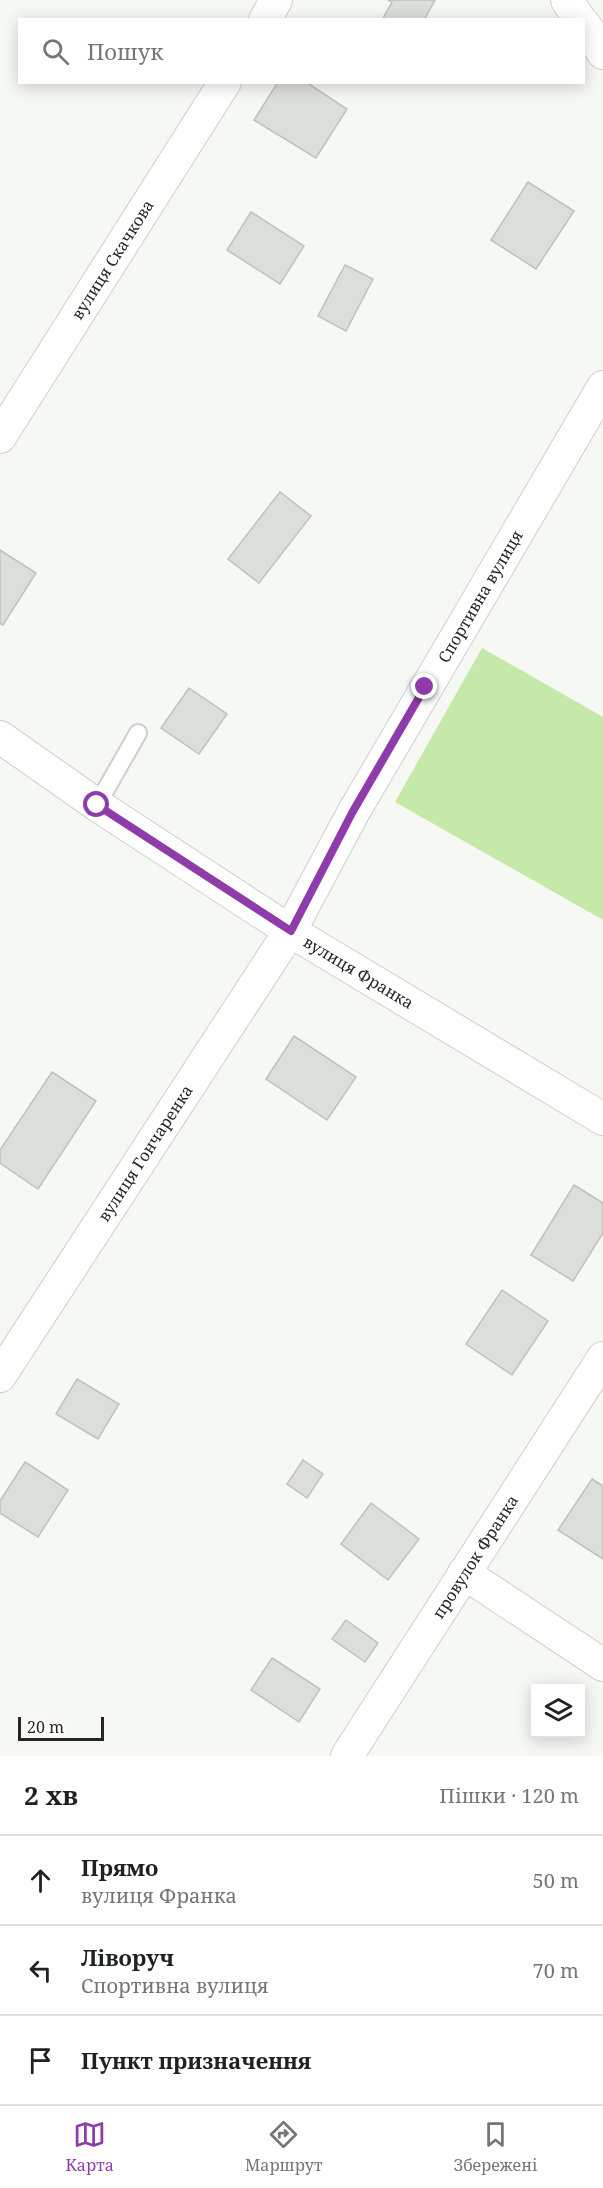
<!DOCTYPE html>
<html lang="uk">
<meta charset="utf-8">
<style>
body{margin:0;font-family:"Noto Serif",serif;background:#f6f6f6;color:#202124}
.controls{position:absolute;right:18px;bottom:18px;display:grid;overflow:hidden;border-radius:0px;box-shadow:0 3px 15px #0003}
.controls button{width:54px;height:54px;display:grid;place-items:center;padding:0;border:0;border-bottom:2px solid #e0e0e0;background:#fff;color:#202124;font:30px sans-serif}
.scale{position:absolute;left:18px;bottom:15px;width:86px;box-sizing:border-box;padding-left:6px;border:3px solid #252724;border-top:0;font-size:16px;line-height:21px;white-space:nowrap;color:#252724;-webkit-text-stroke:4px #fff;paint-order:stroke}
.stop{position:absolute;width:18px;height:18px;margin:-14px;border:4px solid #8f3caa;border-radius:50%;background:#fff}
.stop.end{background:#8f3caa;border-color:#fff;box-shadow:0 2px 6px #0008}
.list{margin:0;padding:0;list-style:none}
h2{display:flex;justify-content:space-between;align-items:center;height:78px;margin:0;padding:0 24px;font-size:26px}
h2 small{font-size:20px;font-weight:400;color:#757577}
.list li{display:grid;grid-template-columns:39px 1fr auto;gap:18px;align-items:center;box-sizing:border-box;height:90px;padding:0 24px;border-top:2px solid #e0e0e0}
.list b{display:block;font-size:22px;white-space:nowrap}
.list p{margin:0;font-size:20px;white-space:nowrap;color:#757577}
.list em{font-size:20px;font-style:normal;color:#757577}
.icon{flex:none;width:33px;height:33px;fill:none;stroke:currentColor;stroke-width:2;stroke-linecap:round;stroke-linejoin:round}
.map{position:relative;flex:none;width:603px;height:1756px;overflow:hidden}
.search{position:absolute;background:#fff;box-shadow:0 3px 15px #0003;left:18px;right:18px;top:18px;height:66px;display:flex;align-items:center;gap:15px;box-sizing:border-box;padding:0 21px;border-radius:0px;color:#757577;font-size:22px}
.sheet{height:348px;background:#fff}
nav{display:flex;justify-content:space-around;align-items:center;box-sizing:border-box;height:84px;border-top:2px solid #e0e0e0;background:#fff;font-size:16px;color:#757577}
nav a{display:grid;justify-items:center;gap:3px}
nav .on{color:#8f3caa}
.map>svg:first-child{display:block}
</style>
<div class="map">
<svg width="603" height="1756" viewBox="0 0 603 1756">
<rect width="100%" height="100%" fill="#f6f9f3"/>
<path fill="#c6e8a8" d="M482 648 603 717V920L395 802Z"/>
<g fill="#dcdfd9" stroke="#bfc2bc" stroke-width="1.5">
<path d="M388 0H435L424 20H382L392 2Z"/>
<path d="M278 82H306L347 109 316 158 254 120Z"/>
<path d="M528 182 574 211 536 269 491 240Z"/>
<path d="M251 212 304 246 280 284 227 250Z"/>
<path d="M345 265 373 279 346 331 318 316Z"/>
<path d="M280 492 311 516 259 583 228 559Z"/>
<path d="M0 550 36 573 3 625 0 623Z"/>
<path d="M189 688 227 714 199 754 161 728Z"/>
<path d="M294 1036 356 1077 327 1120 266 1079Z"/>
<path d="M52 1072 96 1101 38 1189 0 1163V1150Z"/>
<path d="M574 1185 603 1203V1233L573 1281 531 1255Z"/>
<path d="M502 1290 548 1321 512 1375 466 1344Z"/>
<path d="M77 1379 119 1404 98 1439 56 1414Z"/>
<path d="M303 1460 323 1474 307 1498 287 1484Z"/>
<path d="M25 1462 68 1490 38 1537 0 1513V1501Z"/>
<path d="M592 1479 603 1486V1559L558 1530Z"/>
<path d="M371 1503 419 1539 388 1580 341 1544Z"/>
<path d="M346 1620 378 1643 365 1662 332 1639Z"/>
<path d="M272 1658 320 1689 299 1722 251 1690Z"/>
</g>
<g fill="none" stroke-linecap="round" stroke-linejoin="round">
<defs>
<path id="lane" d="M97 805 138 733"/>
<g id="street">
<path d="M567 0 580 20"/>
<path d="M265 20 276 0"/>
<path d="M584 24 603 53"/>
<path id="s1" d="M0 437 225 82"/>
<path id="s2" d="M0 737 97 805 290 931 603 1119"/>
<path id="s3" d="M0 1376 290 931 353 813 603 387"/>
<path d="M464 1573 603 1665"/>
<path id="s4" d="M347 1756 603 1358"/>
</g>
</defs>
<use href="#lane" stroke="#cdd1cb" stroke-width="20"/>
<use href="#street" stroke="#cdd1cb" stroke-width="34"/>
<use href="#lane" stroke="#fff" stroke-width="16"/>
<use href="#street" stroke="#fff" stroke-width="32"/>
</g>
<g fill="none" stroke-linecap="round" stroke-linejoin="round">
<path stroke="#8f3caa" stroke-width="8" d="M97 805 291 931 352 813 425 687"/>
</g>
<g text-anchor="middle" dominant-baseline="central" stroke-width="5" stroke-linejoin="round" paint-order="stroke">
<g font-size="16" fill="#252724" stroke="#fff">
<text stroke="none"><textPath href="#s1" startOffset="210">вулиця Скачкова</textPath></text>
<text stroke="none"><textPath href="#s3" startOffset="916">Спортивна вулиця</textPath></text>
<text stroke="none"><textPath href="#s2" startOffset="429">вулиця Франка</textPath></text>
<text stroke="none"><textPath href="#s3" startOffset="266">вулиця Гончаренка</textPath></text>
<text stroke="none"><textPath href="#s4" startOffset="237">провулок Франка</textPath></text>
</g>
</g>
</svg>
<div class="controls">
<button><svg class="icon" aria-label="layers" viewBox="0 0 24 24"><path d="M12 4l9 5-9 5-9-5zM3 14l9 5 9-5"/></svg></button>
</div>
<div class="scale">20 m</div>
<div class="stop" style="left:97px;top:805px"></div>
<div class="stop end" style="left:425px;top:687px"></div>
<div class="search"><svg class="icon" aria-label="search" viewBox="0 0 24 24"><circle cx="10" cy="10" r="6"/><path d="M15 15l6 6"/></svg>Пошук</div>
</div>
<section class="sheet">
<h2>2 хв<small>Пішки · 120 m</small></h2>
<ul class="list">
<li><svg class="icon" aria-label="ahead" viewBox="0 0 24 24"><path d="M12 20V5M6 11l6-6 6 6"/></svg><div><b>Прямо</b><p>вулиця Франка</p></div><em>50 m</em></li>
<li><svg class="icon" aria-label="left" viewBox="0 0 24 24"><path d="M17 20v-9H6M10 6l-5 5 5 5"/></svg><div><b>Ліворуч</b><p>Спортивна вулиця</p></div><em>70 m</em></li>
<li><svg class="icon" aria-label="arrive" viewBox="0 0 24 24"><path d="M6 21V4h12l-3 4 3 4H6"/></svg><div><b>Пункт призначення</b></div></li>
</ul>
</section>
<nav>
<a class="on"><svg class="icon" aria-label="map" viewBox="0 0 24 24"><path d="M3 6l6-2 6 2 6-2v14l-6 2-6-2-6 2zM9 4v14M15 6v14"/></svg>Карта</a>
<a><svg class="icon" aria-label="directions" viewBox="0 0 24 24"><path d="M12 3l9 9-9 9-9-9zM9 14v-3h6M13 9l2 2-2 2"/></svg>Маршрут</a>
<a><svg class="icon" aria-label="saved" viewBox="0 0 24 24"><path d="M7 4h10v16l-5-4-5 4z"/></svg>Збережені</a>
</nav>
